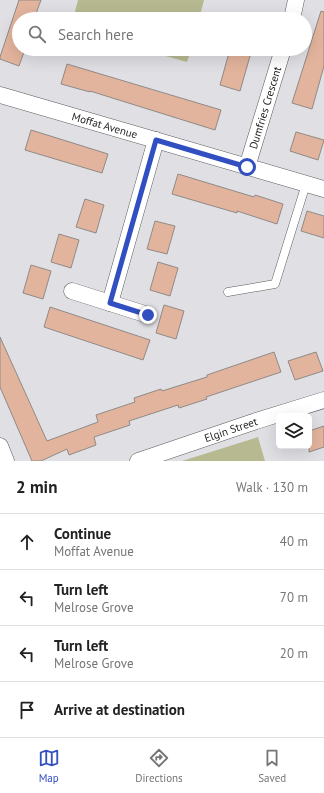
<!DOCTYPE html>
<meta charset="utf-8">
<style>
body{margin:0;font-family:"PT Sans",sans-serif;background:#f2f2f2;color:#222}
.controls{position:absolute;right:12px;bottom:12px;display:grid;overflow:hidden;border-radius:6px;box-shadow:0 4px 16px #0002}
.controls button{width:36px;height:36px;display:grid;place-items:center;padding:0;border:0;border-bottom:1px solid #e0e0e0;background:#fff;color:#222;font:20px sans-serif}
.stop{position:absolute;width:12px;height:12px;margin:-9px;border:3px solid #314fc0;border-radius:50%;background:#fff}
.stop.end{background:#314fc0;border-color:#fff;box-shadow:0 1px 4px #0008}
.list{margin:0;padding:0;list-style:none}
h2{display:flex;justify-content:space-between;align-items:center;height:52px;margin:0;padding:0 16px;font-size:17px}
h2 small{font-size:13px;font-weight:400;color:#767676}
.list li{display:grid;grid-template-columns:26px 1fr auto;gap:12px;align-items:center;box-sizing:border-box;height:56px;padding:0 16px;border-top:1px solid #e0e0e0}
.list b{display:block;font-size:15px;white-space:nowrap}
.list p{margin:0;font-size:13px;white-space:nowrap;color:#767676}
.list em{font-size:13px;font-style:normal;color:#767676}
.icon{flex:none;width:22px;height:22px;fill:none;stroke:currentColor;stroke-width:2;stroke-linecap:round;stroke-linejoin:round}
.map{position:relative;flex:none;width:324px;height:461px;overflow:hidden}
.search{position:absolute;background:#fff;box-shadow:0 4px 16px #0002;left:12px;right:12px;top:12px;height:44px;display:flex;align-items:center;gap:10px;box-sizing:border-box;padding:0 14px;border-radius:22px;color:#767676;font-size:15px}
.sheet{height:276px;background:#fff}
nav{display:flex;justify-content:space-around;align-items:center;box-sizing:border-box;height:56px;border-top:1px solid #e0e0e0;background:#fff;font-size:11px;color:#767676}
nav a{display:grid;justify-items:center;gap:2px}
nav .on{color:#314fc0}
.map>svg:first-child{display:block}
</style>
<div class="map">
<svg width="324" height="461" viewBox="0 0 324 461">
<rect width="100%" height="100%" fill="#dfdfe4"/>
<g fill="#b7ba90">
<path d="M78 0H204L199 19H73Z"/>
<path d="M141 49H191L187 62Z"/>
<path d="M258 437 265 461H182Z"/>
</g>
<g fill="#e3b49d" stroke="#8f8a87">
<path d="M19 0H41L34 19H19V49H25L19 66 0 59V57Z"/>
<path d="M321 11 324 12V66L312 109 292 103Z"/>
<path d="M230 49H252L240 91 220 85Z"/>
<path d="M67 64 221 110 215 130 90 91V92L61 84Z"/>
<path d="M31 130 108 154 102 173 25 150Z"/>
<path d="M296 132 324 140 318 160 290 151Z"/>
<path d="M178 174 254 197 255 195 283 204 277 224 237 211V213L172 194Z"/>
<path d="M85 199 104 205 96 233 76 227Z"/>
<path d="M307 211 324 216V238L301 231Z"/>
<path d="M155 221 175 226 167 254 147 249Z"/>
<path d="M59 234 79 240 71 268 51 262Z"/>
<path d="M158 262 178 268 170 296 150 290Z"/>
<path d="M31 265 51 271 43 299 23 293Z"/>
<path d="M164 305 184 311 176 339 156 333Z"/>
<path d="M50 307 150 340 143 360 44 327Z"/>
<path d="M0 337 47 441 98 422 96 415 135 402 134 398 161 389 162 391 207 377V375L274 352 281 372 206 397 207 399 179 408 178 405 129 421 130 425 94 437 96 445 69 455 67 449 41 461H32L0 387Z"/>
<path d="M316 352 323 371 295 380 288 361Z"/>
<path d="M324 426V447L309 452V431Z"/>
</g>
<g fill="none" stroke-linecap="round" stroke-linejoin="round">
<defs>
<path id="service" d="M228 292 275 284 306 184"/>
<g id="minor">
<path d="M292 19 296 0"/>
<path id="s1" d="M0 95 324 189"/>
<path id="s2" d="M247 167 283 49"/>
<path d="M72 291 148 315"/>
<path d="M110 303 156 140"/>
<path d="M0 446 6 461"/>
<path id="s3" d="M138 461 256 421 324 400"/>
</g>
</defs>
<use href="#service" stroke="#5a5a5e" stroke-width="9"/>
<use href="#minor" stroke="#5a5a5e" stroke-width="17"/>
<use href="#service" stroke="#fff" stroke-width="8"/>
<use href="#minor" stroke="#fff" stroke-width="16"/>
</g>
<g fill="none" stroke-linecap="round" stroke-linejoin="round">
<path stroke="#314fc0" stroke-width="5" d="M148 315 110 303 156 140 247 167"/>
</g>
<g text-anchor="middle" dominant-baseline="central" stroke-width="4" stroke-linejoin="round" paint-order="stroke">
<g font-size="11" fill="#1e1e20" stroke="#fff">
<text stroke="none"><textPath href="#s2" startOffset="62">Dumfries Crescent</textPath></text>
<text stroke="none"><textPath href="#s1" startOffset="109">Moffat Avenue</textPath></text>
<text stroke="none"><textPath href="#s3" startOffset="98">Elgin Street</textPath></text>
</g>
</g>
</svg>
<div class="controls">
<button><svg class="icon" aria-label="layers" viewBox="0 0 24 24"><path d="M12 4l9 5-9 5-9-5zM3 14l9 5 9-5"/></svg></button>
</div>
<div class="stop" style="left:247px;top:167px"></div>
<div class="stop end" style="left:148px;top:315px"></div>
<div class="search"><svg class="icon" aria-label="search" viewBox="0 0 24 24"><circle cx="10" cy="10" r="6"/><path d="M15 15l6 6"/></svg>Search here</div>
</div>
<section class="sheet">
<h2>2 min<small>Walk · 130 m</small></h2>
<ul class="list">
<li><svg class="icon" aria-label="ahead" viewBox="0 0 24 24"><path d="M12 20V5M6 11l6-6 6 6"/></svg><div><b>Continue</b><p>Moffat Avenue</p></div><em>40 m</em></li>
<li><svg class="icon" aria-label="left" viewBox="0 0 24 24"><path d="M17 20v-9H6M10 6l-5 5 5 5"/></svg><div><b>Turn left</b><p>Melrose Grove</p></div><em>70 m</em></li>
<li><svg class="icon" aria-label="left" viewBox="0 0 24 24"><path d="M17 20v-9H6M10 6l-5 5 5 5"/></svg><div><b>Turn left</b><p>Melrose Grove</p></div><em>20 m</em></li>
<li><svg class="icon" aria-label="arrive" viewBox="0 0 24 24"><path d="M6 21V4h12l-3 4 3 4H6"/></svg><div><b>Arrive at destination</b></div></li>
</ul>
</section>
<nav>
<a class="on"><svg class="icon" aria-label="map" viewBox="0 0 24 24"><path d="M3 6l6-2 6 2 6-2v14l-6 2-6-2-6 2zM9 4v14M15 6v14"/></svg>Map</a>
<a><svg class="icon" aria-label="directions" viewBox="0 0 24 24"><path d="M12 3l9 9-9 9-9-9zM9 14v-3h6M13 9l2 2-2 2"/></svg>Directions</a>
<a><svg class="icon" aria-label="saved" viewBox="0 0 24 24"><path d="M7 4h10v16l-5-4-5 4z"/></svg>Saved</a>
</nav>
